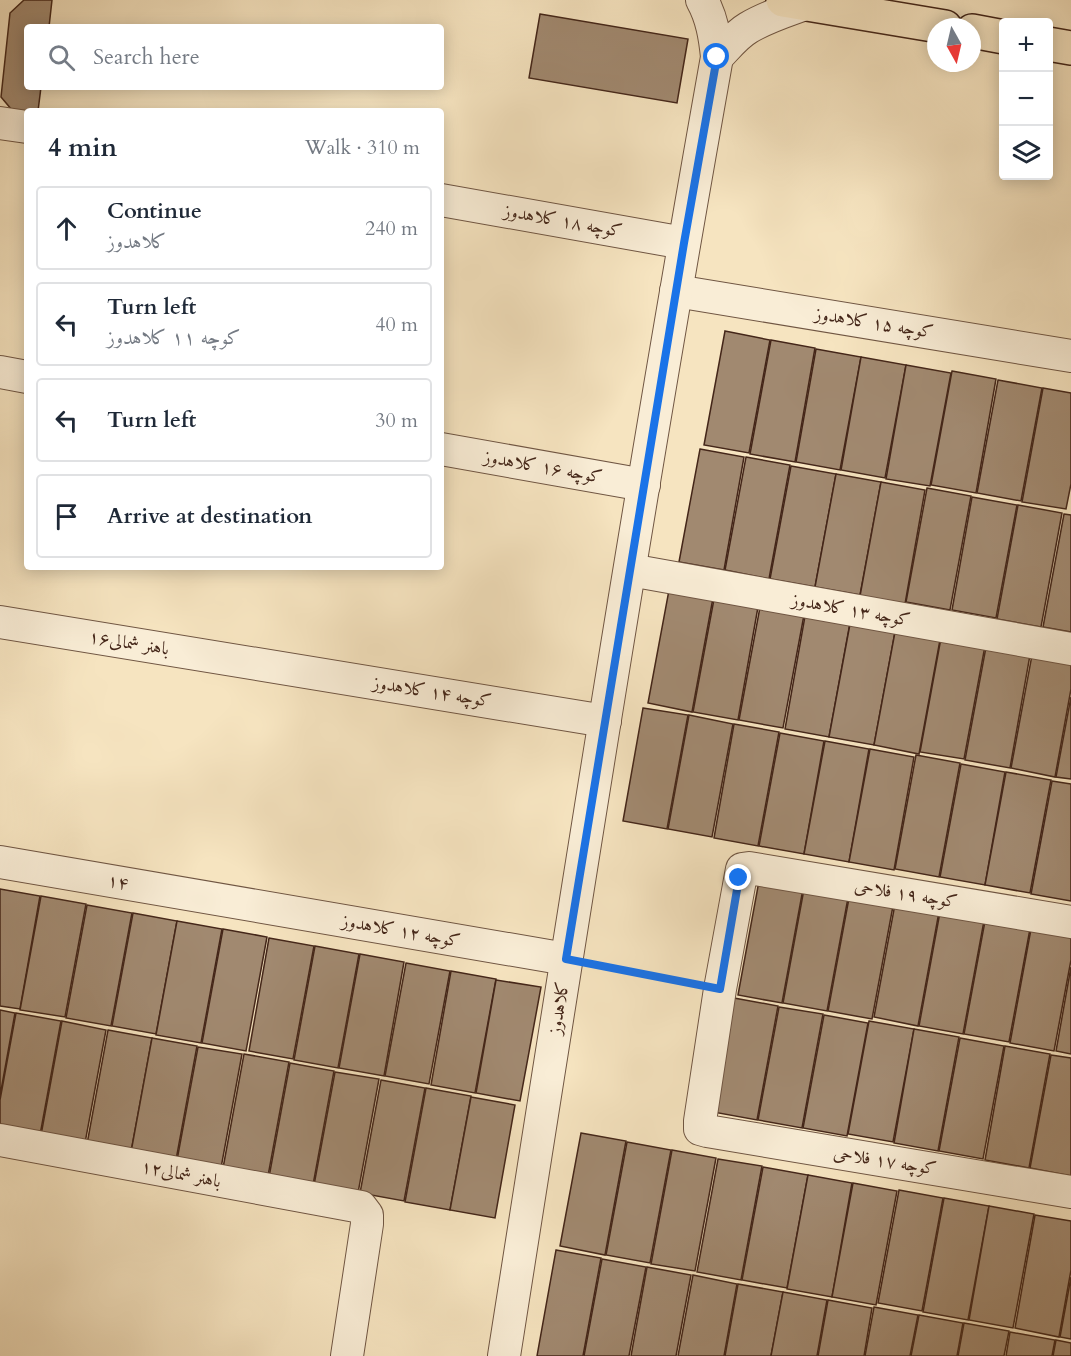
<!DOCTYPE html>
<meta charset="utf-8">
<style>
body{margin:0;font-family:Cardo,Amiri,serif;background:#f2f2f3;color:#1f2937}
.controls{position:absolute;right:18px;top:18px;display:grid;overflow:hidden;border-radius:6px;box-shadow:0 3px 15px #0003}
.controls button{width:54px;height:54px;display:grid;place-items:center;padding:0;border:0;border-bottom:2px solid #e0e1e3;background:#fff;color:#1f2937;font:30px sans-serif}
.compass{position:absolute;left:927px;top:18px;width:54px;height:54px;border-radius:50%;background:#fff;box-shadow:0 3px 15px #0003;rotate:172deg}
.stop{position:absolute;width:18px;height:18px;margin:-14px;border:4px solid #1a73e8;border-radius:50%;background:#fff}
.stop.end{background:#1a73e8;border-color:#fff;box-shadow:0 2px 6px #0008}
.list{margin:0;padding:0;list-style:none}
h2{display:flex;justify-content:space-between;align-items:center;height:78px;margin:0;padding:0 24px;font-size:26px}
h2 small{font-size:20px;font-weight:400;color:#747a83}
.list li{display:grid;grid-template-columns:39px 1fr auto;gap:18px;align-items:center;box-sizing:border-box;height:84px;margin:0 12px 12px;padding:0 12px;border:2px solid #e0e1e3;border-radius:6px}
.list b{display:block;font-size:22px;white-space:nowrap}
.list p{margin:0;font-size:20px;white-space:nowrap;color:#747a83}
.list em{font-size:20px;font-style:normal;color:#747a83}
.icon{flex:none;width:33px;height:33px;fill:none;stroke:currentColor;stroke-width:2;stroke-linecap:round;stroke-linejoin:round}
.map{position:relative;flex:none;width:1071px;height:1356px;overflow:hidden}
.search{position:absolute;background:#fff;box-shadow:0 3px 15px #0003;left:24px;top:24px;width:420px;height:66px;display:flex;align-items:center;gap:15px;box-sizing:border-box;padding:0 21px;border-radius:6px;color:#747a83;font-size:22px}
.panel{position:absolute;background:#fff;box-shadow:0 3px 15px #0003;left:24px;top:108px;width:420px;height:462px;border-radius:6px}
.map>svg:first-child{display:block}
</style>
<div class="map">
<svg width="1071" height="1356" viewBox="0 0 1071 1356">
<rect width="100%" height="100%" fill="#f6e4c0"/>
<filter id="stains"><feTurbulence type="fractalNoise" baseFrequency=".00333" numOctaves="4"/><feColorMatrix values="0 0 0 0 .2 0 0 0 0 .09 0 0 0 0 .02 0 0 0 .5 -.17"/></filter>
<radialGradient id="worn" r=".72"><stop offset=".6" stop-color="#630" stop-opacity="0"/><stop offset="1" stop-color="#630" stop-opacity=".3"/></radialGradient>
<g fill="#a18970" stroke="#442619" stroke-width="1.5">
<path d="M24 0H52L49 27H27V87H41L38 111H27V114L12 110 1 97 10 13Z"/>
<path d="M540 14 688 39 677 103 529 78Z"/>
<path d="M725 331 770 340 749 453 704 445Z"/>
<path d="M771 340 815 348 795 462 750 454Z"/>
<path d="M816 349 861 357 840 470 796 462Z"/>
<path d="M861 357 906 365 885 478 841 470Z"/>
<path d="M906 365 951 373 930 486 886 479Z"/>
<path d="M952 371 996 379 976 493 931 485Z"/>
<path d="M998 380 1042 388 1021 501 977 493Z"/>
<path d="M1043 388 1071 393V484L1066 509 1022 502Z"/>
<path d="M700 449 744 457 724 570 679 562Z"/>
<path d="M746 457 790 465 769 579 725 570Z"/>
<path d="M791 466 836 474 815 587 770 579Z"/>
<path d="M836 474 881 482 860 595 815 587Z"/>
<path d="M881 482 925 490 905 604 860 596Z"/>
<path d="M927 488 971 496 950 610 906 602Z"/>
<path d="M972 497 1017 505 996 618 952 610Z"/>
<path d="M1018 505 1062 513 1041 627 997 619Z"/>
<path d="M1064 514 1071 515V632L1043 627Z"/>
<path d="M669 590 713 598 692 712 648 703Z"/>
<path d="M714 599 758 607 738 720 693 712Z"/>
<path d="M760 607 804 615 783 728 739 720Z"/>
<path d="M805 616 850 623 829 737 785 729Z"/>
<path d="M850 624 895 632 874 745 829 737Z"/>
<path d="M895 632 940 640 919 754 874 745Z"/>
<path d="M941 638 985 646 964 759 920 752Z"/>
<path d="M986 647 1030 655 1010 768 965 760Z"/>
<path d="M1032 655 1071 662V689L1055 777 1011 768Z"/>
<path d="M1071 697V779L1056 777Z"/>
<path d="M643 708 688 715 667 829 623 821Z"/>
<path d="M689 715 733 724 712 837 668 829Z"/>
<path d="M734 724 779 732 758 846 714 838Z"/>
<path d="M780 733 824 741 804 854 759 846Z"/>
<path d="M825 741 869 749 849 862 804 854Z"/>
<path d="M870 749 914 757 894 870 849 862Z"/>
<path d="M916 755 960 763 939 877 895 869Z"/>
<path d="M961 764 1005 772 985 885 940 877Z"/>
<path d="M1006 772 1051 780 1030 893 985 885Z"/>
<path d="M1052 781 1071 784V901L1031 894Z"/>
<path d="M759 881 803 889 782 1003 738 995Z"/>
<path d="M0 889 40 896 20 1009 0 1006Z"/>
<path d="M804 889 848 898 827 1011 783 1003Z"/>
<path d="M41 896 86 904 65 1017 20 1010Z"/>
<path d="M849 898 893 906 872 1019 828 1011Z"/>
<path d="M895 904 939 912 918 1026 874 1017Z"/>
<path d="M87 905 132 913 111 1026 66 1018Z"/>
<path d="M940 912 984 921 963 1034 919 1026Z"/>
<path d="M133 913 177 921 156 1034 112 1026Z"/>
<path d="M177 921 222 929 201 1043 156 1035Z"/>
<path d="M985 921 1030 929 1009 1042 964 1034Z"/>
<path d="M223 929 267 937 246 1051 202 1043Z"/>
<path d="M1031 929 1071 936V960L1054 1051 1010 1043Z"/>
<path d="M269 938 314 946 293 1059 249 1051Z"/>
<path d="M315 946 359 954 338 1068 294 1060Z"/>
<path d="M360 954 404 962 384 1076 339 1068Z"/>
<path d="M406 963 450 971 429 1084 385 1076Z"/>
<path d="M1071 967V1054L1056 1051Z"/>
<path d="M451 971 496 979 475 1093 431 1085Z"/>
<path d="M496 980 541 987 520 1101 476 1093Z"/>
<path d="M734 998 778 1006 757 1120 713 1112Z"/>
<path d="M779 1007 823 1014 802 1128 758 1120Z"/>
<path d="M0 1010 15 1013 0 1096Z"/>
<path d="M16 1013 61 1021 40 1135 0 1127V1100Z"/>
<path d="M824 1015 868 1023 847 1136 803 1128Z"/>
<path d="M62 1021 106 1030 85 1143 41 1135Z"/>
<path d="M869 1021 914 1029 893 1142 848 1134Z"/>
<path d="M914 1029 959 1037 938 1151 894 1143Z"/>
<path d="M108 1030 152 1038 131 1152 87 1144Z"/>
<path d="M152 1038 197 1046 176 1160 131 1152Z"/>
<path d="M960 1038 1004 1046 983 1159 939 1151Z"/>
<path d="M1005 1046 1050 1054 1029 1168 985 1160Z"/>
<path d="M198 1047 242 1054 221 1168 177 1160Z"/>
<path d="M244 1054 289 1062 268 1176 223 1168Z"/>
<path d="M1051 1055 1071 1058V1176L1030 1168Z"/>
<path d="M290 1063 334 1071 313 1185 269 1177Z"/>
<path d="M335 1072 379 1079 358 1193 314 1185Z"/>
<path d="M381 1080 425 1088 404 1201 360 1193Z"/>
<path d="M426 1088 471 1096 450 1210 405 1202Z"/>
<path d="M471 1097 515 1105 495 1218 450 1210Z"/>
<path d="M581 1133 626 1141 605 1255 560 1246Z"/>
<path d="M627 1142 671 1150 650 1263 606 1255Z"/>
<path d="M672 1150 716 1158 695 1271 651 1264Z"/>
<path d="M718 1159 762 1166 741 1280 697 1272Z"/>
<path d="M763 1167 808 1175 787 1288 742 1280Z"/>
<path d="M808 1175 852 1183 832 1297 787 1289Z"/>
<path d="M853 1183 897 1191 876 1305 832 1297Z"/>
<path d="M899 1190 943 1198 922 1311 878 1303Z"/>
<path d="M944 1198 989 1206 968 1320 923 1312Z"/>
<path d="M989 1206 1034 1214 1013 1328 969 1320Z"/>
<path d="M1035 1215 1071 1221V1270L1059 1337 1015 1328Z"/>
<path d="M556 1250 601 1258 583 1356H537Z"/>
<path d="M602 1259 646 1267 629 1356H584Z"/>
<path d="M647 1267 691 1275 676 1356H631Z"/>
<path d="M693 1275 737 1284 724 1356H678Z"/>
<path d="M1071 1277V1339L1060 1337Z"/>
<path d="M738 1284 783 1292 771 1356H725Z"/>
<path d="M783 1292 827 1300 817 1356H771Z"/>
<path d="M828 1300 872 1308 864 1356H818Z"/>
<path d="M874 1307 918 1315 910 1356H865Z"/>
<path d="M919 1315 963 1323 957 1356H911Z"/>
<path d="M964 1323 1009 1331 1004 1356H958Z"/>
<path d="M1010 1332 1055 1340 1052 1356H1006Z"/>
<path d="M1056 1340 1071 1343V1356H1053Z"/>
</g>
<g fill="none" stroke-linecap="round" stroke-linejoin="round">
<defs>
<g id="minor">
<path d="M717 57C727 47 736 35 748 28 766 17 786 11 805 4"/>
<path d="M0 123 27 127"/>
<path d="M441 200 684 243"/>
<path d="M676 291 1071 356"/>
<path d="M0 372 27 377"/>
<path d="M441 449 644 485"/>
<path d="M630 570 1071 649"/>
<path d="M0 622 605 721"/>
<path d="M0 862 566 959"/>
<path d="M1071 922 749 868 742 869 720 989 700 1121V1129L707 1131 1071 1192"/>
<path d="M0 1140 361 1207 367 1215V1224L347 1356"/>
<path d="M504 1356C572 923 640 489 717 57 715 37 712 18 702 0"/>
</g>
<g id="major">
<path d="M783 0 945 27"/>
<path d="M972 31 1004 37"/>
<path d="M1048 44 1071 48"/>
</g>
</defs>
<use href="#minor" stroke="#705643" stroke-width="34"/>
<use href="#major" stroke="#442619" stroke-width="36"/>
<path stroke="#442619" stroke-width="4" stroke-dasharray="1.5 3" stroke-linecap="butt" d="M594 965 693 984"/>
<use href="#minor" stroke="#f9edd6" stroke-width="32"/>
<use href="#major" stroke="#f6e4c0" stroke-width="33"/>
</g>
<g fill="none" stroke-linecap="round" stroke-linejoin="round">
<path stroke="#1a73e8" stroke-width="8" d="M717 57 684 243 566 959 720 989 739 878"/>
</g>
<g text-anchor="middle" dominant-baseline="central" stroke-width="6" stroke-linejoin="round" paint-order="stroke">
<g font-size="18" fill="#442619" stroke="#f9edd6">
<text transform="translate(563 221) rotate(10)">کوچه ۱۸ کلاهدوز</text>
<text transform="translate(874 323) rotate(9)">کوچه ۱۵ کلاهدوز</text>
<text transform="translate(543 467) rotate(10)">کوچه ۱۶ کلاهدوز</text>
<text transform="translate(851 610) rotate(10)">کوچه ۱۳ کلاهدوز</text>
<text transform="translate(129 643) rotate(9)">باهنر شمالی۱۶</text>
<text transform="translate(432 692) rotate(9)">کوچه ۱۴ کلاهدوز</text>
<text transform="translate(118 882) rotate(10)">۱۴</text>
<text transform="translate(906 894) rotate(9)">کوچه ۱۹ فلاحی</text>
<text transform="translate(401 931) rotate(10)">کوچه ۱۲ کلاهدوز</text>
<text transform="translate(559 1008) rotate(-81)">کلاهدوز</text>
<text transform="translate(885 1161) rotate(9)">کوچه ۱۷ فلاحی</text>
<text transform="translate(181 1174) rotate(11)">باهنر شمالی۱۲</text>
</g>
</g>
<rect width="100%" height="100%" filter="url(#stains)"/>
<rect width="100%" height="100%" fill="url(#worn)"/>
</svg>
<div class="controls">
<button>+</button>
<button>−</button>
<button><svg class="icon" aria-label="layers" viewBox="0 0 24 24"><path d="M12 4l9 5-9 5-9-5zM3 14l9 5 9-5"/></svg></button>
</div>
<svg class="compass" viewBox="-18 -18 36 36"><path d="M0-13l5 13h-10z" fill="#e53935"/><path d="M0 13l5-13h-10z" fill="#747a83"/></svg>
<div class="stop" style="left:717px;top:57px"></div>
<div class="stop end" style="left:739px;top:878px"></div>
<div class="search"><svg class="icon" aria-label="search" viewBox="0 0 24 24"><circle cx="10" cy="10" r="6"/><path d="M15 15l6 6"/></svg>Search here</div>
<section class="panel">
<h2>4 min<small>Walk · 310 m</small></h2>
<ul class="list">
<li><svg class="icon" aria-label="ahead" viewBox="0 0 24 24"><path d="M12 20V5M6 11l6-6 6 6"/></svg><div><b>Continue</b><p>کلاهدوز</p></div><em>240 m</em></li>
<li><svg class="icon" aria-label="left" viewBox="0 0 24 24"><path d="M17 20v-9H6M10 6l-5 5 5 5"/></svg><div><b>Turn left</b><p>کوچه ۱۱ کلاهدوز</p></div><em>40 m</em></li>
<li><svg class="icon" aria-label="left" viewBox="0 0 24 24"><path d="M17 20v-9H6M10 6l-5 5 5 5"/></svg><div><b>Turn left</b></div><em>30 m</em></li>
<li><svg class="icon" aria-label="arrive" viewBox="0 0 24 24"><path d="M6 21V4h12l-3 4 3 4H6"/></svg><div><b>Arrive at destination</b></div></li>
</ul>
</section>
</div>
